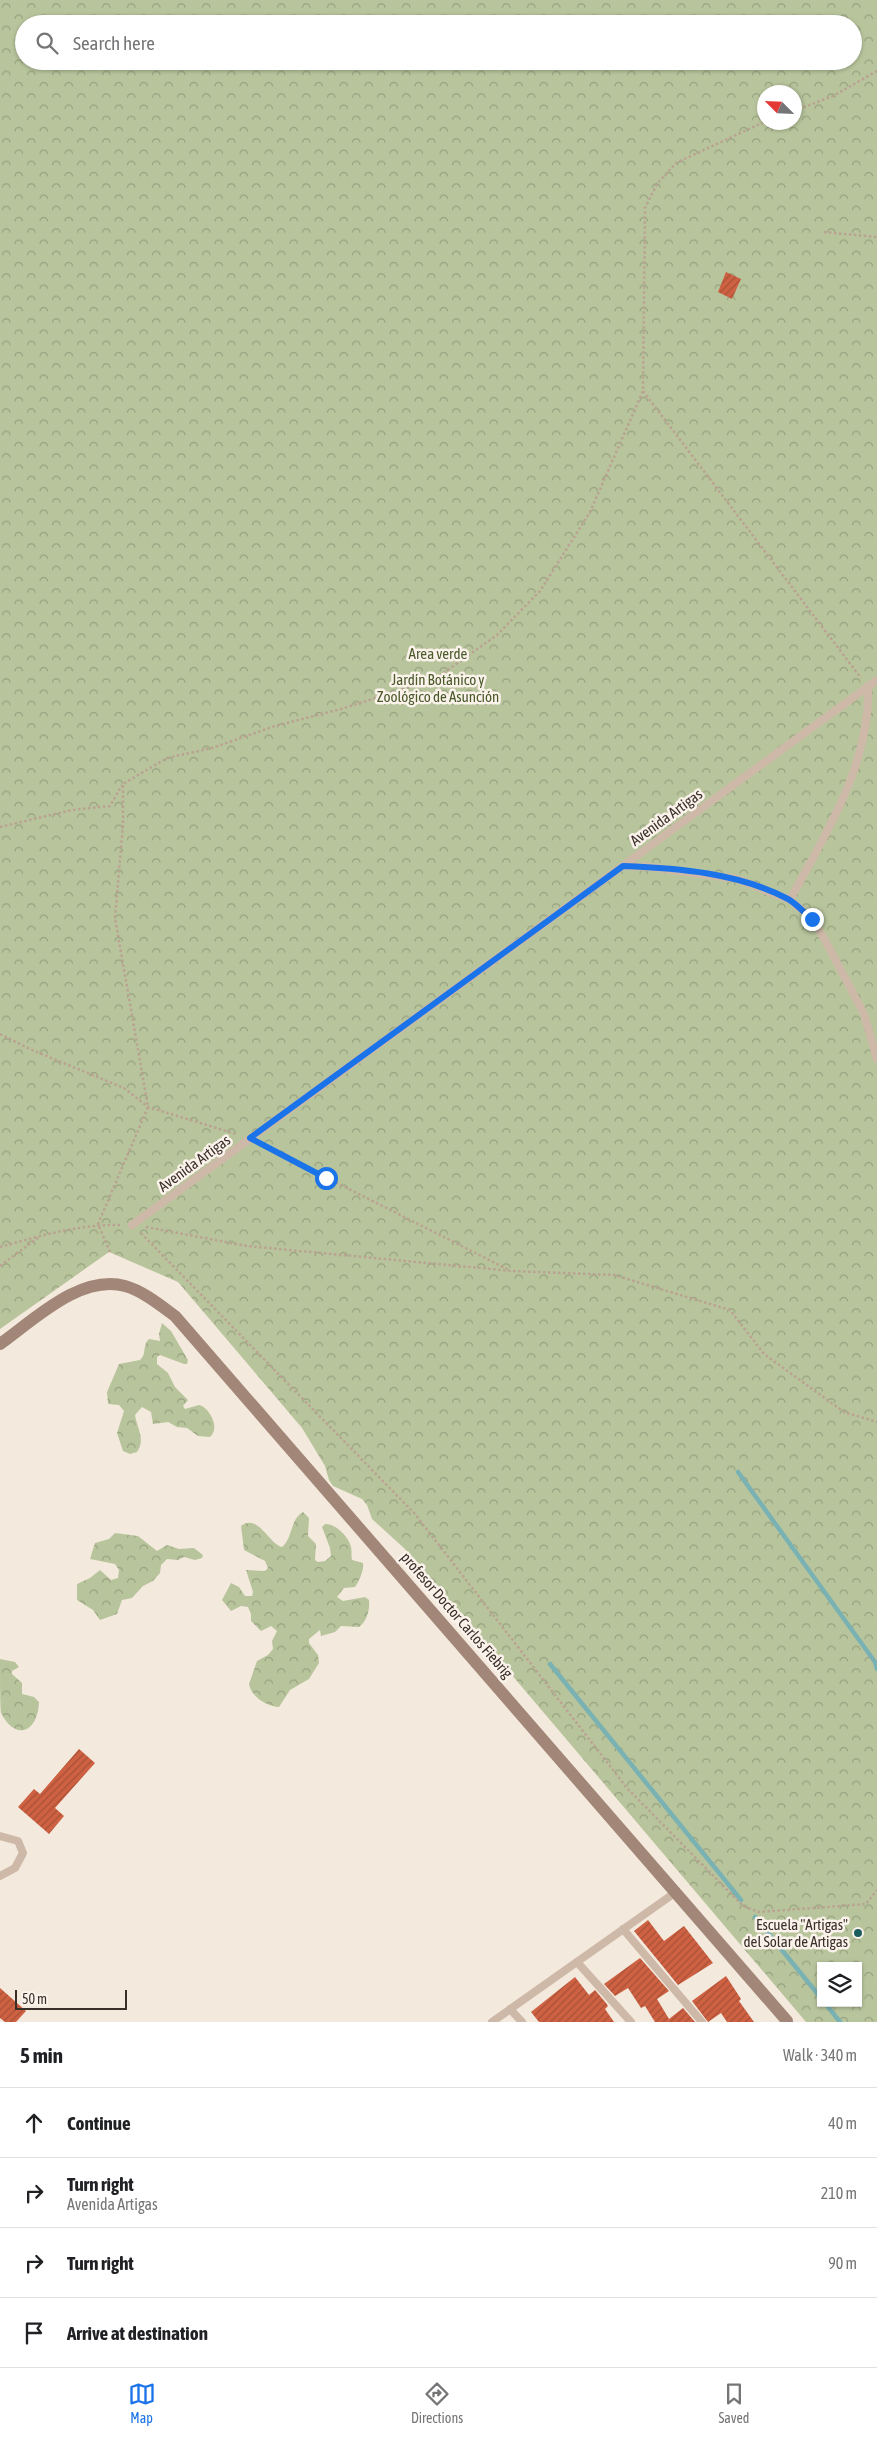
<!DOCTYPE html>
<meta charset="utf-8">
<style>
body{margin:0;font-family:"Asap Condensed",sans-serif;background:#f6f6f6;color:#202124}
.controls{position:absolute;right:15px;bottom:15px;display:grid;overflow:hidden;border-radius:0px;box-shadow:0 1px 4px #0004}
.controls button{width:45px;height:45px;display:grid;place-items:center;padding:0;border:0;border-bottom:1px solid #e0e0e0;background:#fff;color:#202124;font:25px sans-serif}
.compass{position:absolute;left:757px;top:85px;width:45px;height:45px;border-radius:50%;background:#fff;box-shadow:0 1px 4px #0004;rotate:294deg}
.scale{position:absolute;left:15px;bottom:12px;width:112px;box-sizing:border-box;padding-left:5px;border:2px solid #3a2e29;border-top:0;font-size:14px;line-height:18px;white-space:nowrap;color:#3a2e29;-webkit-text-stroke:4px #fbf3eb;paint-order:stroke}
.stop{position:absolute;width:15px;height:15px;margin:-11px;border:4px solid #1a73e8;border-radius:50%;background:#fff}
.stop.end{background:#1a73e8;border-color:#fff;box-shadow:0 1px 5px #0008}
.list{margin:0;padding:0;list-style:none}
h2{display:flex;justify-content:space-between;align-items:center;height:65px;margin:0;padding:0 20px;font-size:21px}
h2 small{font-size:16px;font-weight:400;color:#757577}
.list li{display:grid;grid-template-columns:32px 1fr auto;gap:15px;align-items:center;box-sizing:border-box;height:70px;padding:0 20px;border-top:1px solid #e0e0e0}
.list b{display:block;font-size:19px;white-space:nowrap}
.list p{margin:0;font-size:16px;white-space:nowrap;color:#757577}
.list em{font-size:16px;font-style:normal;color:#757577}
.icon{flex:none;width:28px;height:28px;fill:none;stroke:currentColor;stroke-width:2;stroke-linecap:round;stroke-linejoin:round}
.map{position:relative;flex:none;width:877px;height:2022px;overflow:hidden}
.search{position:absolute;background:#fff;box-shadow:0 1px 4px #0004;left:15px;right:15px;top:15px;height:55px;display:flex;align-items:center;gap:12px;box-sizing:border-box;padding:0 18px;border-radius:28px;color:#757577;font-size:19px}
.sheet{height:345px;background:#fff}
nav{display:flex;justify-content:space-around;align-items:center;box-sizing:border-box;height:70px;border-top:1px solid #e0e0e0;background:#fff;font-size:14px;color:#757577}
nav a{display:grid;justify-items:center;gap:2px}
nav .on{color:#1a73e8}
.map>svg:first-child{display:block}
</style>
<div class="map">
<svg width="877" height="2022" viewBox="0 0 877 2022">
<defs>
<pattern id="forest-crowns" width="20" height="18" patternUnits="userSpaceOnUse" patternTransform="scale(1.25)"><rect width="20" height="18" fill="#b8c59c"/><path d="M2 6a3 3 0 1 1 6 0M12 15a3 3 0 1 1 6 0" fill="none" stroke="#97a07f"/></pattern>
<pattern id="building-hatch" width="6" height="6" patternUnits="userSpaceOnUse" patternTransform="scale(1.25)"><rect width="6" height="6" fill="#ce6142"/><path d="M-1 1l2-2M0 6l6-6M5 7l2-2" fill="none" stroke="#a85037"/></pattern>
</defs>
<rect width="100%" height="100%" fill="#f4e9dd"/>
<g fill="url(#forest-crowns)" fill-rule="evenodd">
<path d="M0 0H877V2022H806L405 1549 372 1519 367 1505 362 1499 333 1486 329 1480 325 1466 302 1428 178 1282 109 1252 0 1329ZM24 24H853V61H24ZM764 92H794V122H764ZM821 1966H858V2003H821Z"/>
<path d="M162 1323 171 1331 188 1360 187 1364H184L160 1355 157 1357V1364L168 1373 175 1387 188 1400 183 1406 185 1409 199 1405C209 1407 221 1428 210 1437L198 1436 187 1428 177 1427 168 1422 153 1424 151 1412 142 1407 135 1415C137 1428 146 1440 137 1452L130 1454 123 1451 117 1433 124 1411 119 1405 108 1404 107 1392 119 1364 140 1360C147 1354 142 1345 149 1339L160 1341 159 1334Z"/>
<path d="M303 1512 309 1518 308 1536 316 1544 315 1560 318 1562 325 1561 331 1556 330 1548 322 1527 325 1524C335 1523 349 1537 351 1547 352 1552 351 1555 352 1560L363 1563C364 1571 359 1581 355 1587L344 1588 337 1597 343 1601 365 1597 369 1600C370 1610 367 1621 359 1627L341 1626 335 1632 321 1636 320 1630 309 1639V1643L318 1655 319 1663 309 1679 290 1690 279 1707C267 1706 251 1697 249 1684L257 1661 268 1655 273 1649 272 1641 277 1631 271 1626 261 1631 251 1621V1614L248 1607 241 1606 231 1611 222 1600 231 1583 239 1587 245 1596H252L253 1592 246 1570 265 1571 268 1568 265 1561 244 1550 241 1526C258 1513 269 1544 282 1547 293 1538 290 1519 303 1512Z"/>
<path d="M115 1533 138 1536 157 1551 167 1545 179 1549 194 1548 203 1555 202 1558 195 1560 184 1557 178 1560 167 1559 161 1565 160 1573 153 1581 143 1586 132 1598 122 1600 117 1614 100 1620 93 1610 77 1600V1584L90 1578 100 1570 111 1580 118 1578 119 1570 115 1564 90 1559 95 1543 109 1539Z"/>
<path d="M0 1659 15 1662 19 1667 12 1671V1674L22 1683V1694L34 1697 39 1702C38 1732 16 1742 1 1713 0 1704 0 1671 0 1659Z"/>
</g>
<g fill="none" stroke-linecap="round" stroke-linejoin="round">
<g stroke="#7ab2b4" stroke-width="4.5">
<path d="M738 1472 875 1662 877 1669"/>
<path d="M550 1664 741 1900"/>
<path d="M755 1917 821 1998"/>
<path d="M825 2003 840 2022"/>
</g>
</g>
<g fill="url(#building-hatch)">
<path d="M726 272 741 279 732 299 718 292Z"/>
<path d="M79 1749 95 1763 55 1808 64 1816 49 1834 18 1807 34 1789 40 1794Z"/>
<path d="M648 1920 664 1941 684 1926 713 1963 678 1985 634 1931Z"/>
<path d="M640 1958 669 1991 657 1999 669 2019 683 2008 695 2022H655L645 2006 641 2008 628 1988 615 1996 604 1984Z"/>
<path d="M726 1976 741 1999 739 2001 754 2022H727L721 2013 708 2022 692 2001Z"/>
<path d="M575 1977 589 1995 595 1990 606 2003 608 2006 605 2009 614 2022H539L531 2012Z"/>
<path d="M0 1988 26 2011 16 2022H5L0 2018Z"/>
</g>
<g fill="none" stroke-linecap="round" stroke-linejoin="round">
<g stroke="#baa292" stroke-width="2.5" stroke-dasharray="2.5 2.5" stroke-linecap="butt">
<path d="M794 111 833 96 877 71"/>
<path d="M824 232 877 237"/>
<path d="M643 391 861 678"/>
<path d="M0 827 72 810 110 806 122 785"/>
<path d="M0 1034 32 1050 124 1088 148 1107 236 1134"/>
<path d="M260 1144 509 1270"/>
<path d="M146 1227 247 1246 512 1271 614 1275 730 1310 764 1354 844 1412 877 1422"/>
<path d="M141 1233 415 1514 627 1788 743 1906 759 1912 866 1904 877 1890"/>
<path d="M0 1247C40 1236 79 1224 121 1225"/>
<path d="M110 1252 98 1224 148 1107 115 918 123 825V784L167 758 212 748 275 726 341 709 435 679 497 635 540 591 590 512 643 391 645 208 657 184 676 163 764 122"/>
<path d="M0 1266 39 1237"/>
</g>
<g stroke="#ceb9a8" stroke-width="8">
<path d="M623 866 649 867 737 879 790 900 812 919 825 940 864 1014 877 1059"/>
<path d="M790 900C825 834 871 764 868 686"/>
<path d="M132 1225 877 680"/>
<path d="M0 1836 18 1841 23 1853 15 1868 0 1876"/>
<path d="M623 1929 702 2022"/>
<path d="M577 1962 631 2022"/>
<path d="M510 2009 522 2022"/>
<path d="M492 2022 676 1892"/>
</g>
<path stroke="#a28779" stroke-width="12" d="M0 1344C34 1320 80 1274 125 1286 143 1291 160 1305 175 1316L787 2021"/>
</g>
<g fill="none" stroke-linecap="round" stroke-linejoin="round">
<path stroke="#1a73e8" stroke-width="6" d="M326 1178 250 1138 623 866C678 868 739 873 788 899 797 904 804 913 812 919"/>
</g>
<circle fill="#1b5c5f" stroke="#fbf3eb" stroke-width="2" cx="858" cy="1933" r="5"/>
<g text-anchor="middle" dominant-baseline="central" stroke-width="5" stroke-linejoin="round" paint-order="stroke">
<g font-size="15" fill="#4a5a2b" stroke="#fbf3eb">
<text x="438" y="653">Area verde</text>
<text x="438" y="679">Jardín Botánico y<tspan x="438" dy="17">Zoológico de Asunción</tspan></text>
</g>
<g font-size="15" fill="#3a2e29" stroke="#fbf3eb">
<text transform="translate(666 817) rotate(-36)">Avenida Artigas</text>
<text transform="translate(194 1163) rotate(-36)">Avenida Artigas</text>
<text transform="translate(457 1615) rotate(49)">profesor Doctor Carlos Fiebrig</text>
</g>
<g font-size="15" fill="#3a2e29" stroke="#fbf3eb" text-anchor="end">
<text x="848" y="1924">Escuela "Artigas"<tspan x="848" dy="17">del Solar de Artigas</tspan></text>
</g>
</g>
</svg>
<div class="controls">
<button><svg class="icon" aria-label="layers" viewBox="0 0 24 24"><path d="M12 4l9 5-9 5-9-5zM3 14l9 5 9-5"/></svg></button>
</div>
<svg class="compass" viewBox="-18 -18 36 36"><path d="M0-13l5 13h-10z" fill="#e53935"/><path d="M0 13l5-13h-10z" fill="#757577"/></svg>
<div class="scale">50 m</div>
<div class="stop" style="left:326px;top:1178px"></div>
<div class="stop end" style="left:812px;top:919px"></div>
<div class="search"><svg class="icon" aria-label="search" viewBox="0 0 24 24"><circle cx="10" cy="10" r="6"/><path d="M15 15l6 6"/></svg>Search here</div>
</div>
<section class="sheet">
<h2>5 min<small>Walk · 340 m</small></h2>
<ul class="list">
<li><svg class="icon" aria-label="ahead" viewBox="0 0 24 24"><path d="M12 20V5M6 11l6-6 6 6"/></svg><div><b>Continue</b></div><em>40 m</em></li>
<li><svg class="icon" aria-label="right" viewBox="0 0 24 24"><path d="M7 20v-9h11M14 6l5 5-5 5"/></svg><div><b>Turn right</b><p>Avenida Artigas</p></div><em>210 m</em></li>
<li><svg class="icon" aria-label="right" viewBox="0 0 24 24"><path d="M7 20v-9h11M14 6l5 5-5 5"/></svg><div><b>Turn right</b></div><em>90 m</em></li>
<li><svg class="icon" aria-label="arrive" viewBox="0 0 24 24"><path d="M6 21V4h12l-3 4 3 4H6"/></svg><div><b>Arrive at destination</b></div></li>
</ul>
</section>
<nav>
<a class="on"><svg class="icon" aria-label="map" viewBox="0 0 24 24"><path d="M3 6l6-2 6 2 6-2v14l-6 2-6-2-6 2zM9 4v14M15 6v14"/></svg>Map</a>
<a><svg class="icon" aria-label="directions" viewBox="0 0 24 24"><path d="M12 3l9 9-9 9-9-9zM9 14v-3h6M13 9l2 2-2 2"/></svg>Directions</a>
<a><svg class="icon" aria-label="saved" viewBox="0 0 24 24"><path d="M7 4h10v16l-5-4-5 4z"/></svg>Saved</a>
</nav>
